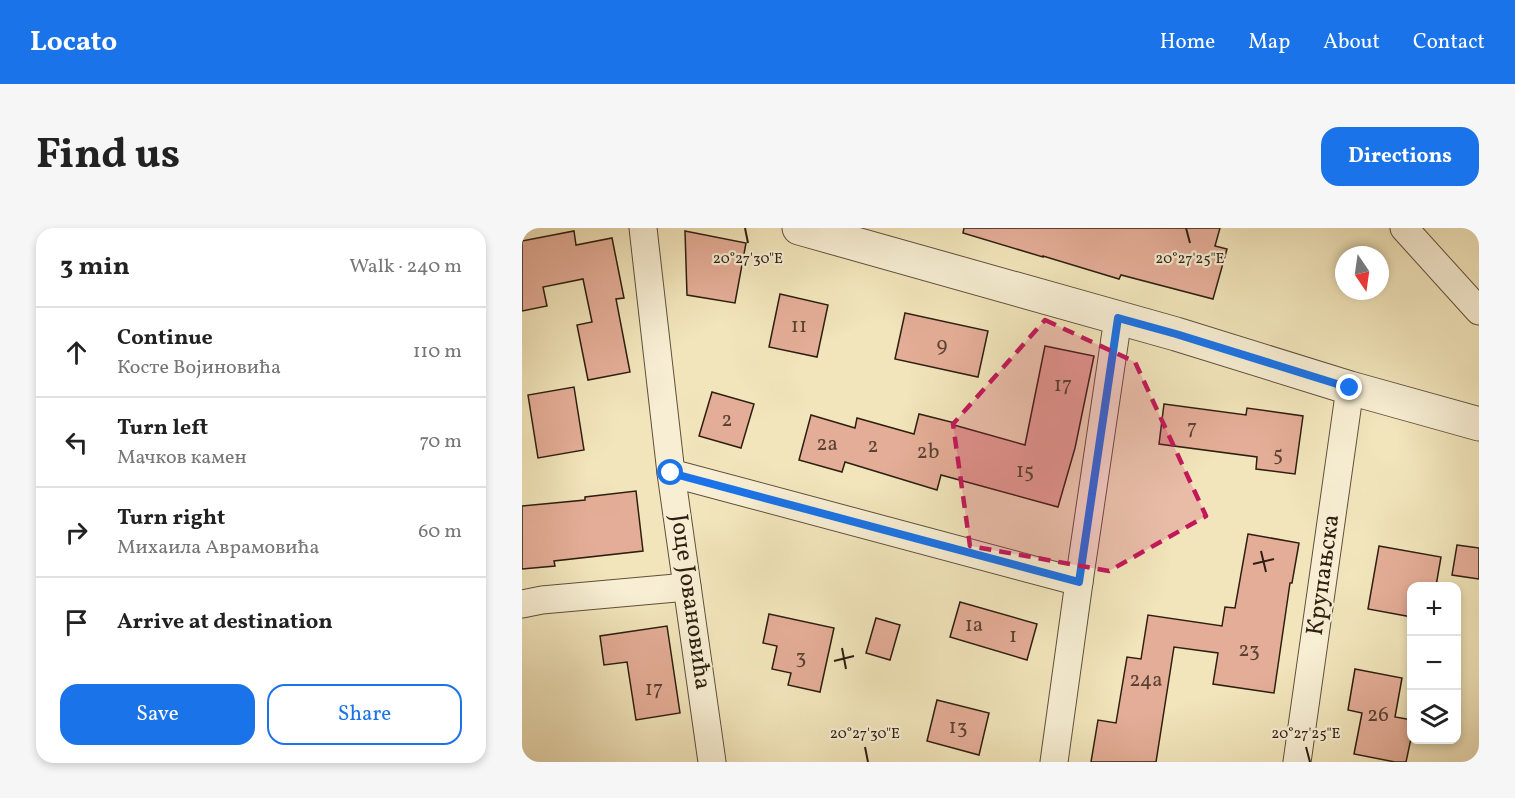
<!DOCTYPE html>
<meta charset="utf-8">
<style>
body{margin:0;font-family:Vollkorn,serif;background:#f6f6f6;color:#222}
.controls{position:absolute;right:18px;bottom:18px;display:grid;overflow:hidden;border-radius:12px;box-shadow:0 3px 9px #0003}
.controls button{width:54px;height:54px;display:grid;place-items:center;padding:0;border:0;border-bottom:2px solid #e0e0e0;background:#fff;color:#222;font:30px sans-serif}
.compass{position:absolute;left:813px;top:18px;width:54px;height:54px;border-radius:50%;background:#fff;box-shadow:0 3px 9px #0003;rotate:167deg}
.stop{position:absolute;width:18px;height:18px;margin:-14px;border:4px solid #1a73e8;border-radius:50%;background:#fff}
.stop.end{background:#1a73e8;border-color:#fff;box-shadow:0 2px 6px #0008}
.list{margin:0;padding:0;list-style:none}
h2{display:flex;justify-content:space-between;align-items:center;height:78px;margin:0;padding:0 24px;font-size:26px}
h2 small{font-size:20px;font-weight:400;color:#767676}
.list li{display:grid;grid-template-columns:39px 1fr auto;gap:18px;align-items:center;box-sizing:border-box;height:90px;padding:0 24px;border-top:2px solid #e0e0e0}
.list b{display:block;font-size:22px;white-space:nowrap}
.list p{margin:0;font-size:20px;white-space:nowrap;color:#767676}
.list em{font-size:20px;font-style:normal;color:#767676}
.actions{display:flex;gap:12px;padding:18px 24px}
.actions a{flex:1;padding:14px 0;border:2px solid #1a73e8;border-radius:18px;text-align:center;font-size:21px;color:#1a73e8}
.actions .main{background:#1a73e8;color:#fff}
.icon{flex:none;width:33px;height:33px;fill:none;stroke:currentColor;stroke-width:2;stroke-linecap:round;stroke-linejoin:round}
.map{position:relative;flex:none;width:957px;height:534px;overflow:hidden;border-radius:18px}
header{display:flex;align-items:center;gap:36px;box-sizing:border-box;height:84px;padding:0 30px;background:#1a73e8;color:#fff}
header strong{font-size:28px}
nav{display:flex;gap:33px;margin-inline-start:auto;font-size:21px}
.intro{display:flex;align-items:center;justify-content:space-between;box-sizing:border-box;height:144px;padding:0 36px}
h1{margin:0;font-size:42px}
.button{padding:15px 27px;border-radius:18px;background:#1a73e8;color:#fff;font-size:21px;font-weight:700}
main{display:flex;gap:36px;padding:0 36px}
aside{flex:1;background:#fff;border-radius:18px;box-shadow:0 3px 9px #0003}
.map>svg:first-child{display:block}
</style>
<header>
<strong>Locato</strong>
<nav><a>Home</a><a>Map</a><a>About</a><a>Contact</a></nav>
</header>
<div class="intro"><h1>Find us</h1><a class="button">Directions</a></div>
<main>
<aside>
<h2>3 min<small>Walk · 240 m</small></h2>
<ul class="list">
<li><svg class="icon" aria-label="ahead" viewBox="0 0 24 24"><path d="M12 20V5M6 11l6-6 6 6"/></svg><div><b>Continue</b><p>Косте Војиновића</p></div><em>110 m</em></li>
<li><svg class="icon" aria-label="left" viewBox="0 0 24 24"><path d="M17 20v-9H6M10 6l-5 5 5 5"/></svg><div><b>Turn left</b><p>Мачков камен</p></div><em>70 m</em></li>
<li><svg class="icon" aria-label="right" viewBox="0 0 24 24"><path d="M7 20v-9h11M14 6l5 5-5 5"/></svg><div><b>Turn right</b><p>Михаила Аврамовића</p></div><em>60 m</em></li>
<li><svg class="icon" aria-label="arrive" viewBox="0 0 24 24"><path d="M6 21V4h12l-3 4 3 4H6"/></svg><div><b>Arrive at destination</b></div></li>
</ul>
<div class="actions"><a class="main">Save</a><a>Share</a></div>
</aside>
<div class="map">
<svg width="957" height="534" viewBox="0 0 957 534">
<rect width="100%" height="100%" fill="#f2e5bb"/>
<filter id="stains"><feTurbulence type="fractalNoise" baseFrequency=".00333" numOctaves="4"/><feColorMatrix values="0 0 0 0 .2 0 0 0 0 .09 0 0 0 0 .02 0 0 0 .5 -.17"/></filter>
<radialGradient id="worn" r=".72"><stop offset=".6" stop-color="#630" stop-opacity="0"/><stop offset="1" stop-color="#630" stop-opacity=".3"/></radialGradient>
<g fill="#e4ad97" stroke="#2d1f11" stroke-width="1.5">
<path d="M442 0H698L693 18 705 21 691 71 599 47 597 51 521 28V29L441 5Z"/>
<path d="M52 3 54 17 90 10 102 70 94 71 108 144 66 152 55 97 70 94 61 51 21 59 25 78 0 83V13Z"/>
<path d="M163 3 224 15 213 75 165 67Z"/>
<path d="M258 66 306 77 295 129 247 119Z"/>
<path d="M383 85 466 103 456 149 373 131Z"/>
<path d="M523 118 572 128 553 220 536 279 419 247 415 262 323 234 320 244 277 232 289 187 333 200 335 190 392 206 397 186 433 195 432 197 503 217Z"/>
<path d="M52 159 62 222 16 230 6 167Z"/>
<path d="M190 164 232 176 219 220 177 208Z"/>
<path d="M642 176 724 187 725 180 781 188 773 246 734 241 735 229 637 216Z"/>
<path d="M114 263 121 323 32 333 33 338 0 341V278L63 272V269Z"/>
<path d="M726 306 777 315 770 355H768L752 465 691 456 696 425 652 419 634 534H569L576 492 594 495 605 429 619 431 626 387 700 398 703 379 713 380Z"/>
<path d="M935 317 957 320V351L930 347Z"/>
<path d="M857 318 919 329 914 358H890V389L846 381Z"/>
<path d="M438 374 515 396 505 432 428 409Z"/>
<path d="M247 386 312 400 298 464 266 457 269 445 250 441 255 418 241 415Z"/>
<path d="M354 390 378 397 368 432 344 425Z"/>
<path d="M145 398 158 485 114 492 105 434 82 437 78 408Z"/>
<path d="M833 441 880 450 873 489 890 492V506L884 534H873L832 526 840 485 826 482Z"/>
<path d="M415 472 467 485 457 527 405 513Z"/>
</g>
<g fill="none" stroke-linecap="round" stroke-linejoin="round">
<defs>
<g id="minor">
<path d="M121 0 149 245 190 534"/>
<path d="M882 0 957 83"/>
<path d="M149 245 557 354"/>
<path d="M0 376 20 372 165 359"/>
<path d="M532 534 557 354 596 90"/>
<path d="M775 534 828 160"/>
</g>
<path id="tertiary" d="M277 0 654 106 828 160 957 196"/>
</defs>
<use href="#minor" stroke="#5e503c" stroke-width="29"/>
<use href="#tertiary" stroke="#5e503c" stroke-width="35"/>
<use href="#minor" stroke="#f7eed3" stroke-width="27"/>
<use href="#tertiary" stroke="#f7eed3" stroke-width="33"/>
</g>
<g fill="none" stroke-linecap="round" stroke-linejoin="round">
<path stroke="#1a73e8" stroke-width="8" d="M149 245 557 354 596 90 654 106 828 160"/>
</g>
<path fill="#c2185b" fill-opacity="0.2" stroke="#c2185b" stroke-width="4.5" stroke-dasharray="12 8" stroke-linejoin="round" d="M523 92 613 134 684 288 587 343 448 318 431 196Z"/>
<path fill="none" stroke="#2d1f11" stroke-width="2" d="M223 0 226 15M664 0 668 15M739 323 744 344M731 336 752 331M320 420 324 441M312 433 332 428M343 519 346 534M784 519 788 534"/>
<g text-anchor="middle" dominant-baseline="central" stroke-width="4.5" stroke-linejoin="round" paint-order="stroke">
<g font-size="21" fill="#5b4232">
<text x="277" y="98">11</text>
<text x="420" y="117">9</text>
<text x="541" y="157">17</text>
<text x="205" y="192">2</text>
<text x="670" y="200">7</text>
<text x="305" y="216">2a</text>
<text x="351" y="218">2</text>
<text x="406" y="224">2b</text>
<text x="756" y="226">5</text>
<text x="503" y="243">15</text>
<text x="452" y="397">1a</text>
<text x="491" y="408">1</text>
<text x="727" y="422">23</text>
<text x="279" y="429">3</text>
<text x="624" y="452">24a</text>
<text x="132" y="461">17</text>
<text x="856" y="487">26</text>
<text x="436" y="499">13</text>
</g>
<g font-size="24" fill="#2d1f11" stroke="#f7eed3">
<text transform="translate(802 347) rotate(-82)">Крупањска</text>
<text transform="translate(168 374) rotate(82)">Јоце Јовановића</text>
</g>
</g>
<g font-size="15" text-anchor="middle" fill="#2d1f11" stroke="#f7eed3" stroke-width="4.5" stroke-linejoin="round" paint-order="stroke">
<text x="226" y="35">20°27'30"E</text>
<text x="668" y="35">20°27'25"E</text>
<text x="343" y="510">20°27'30"E</text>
<text x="784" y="510">20°27'25"E</text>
</g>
<rect width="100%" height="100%" filter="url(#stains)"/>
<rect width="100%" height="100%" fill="url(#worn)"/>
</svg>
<div class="controls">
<button>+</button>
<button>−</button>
<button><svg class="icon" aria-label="layers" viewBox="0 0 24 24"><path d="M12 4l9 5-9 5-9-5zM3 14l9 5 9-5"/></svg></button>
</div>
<svg class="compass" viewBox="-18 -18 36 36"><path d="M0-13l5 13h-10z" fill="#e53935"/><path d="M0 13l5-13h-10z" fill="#767676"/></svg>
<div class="stop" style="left:149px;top:245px"></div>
<div class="stop end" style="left:828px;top:160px"></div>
</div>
</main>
